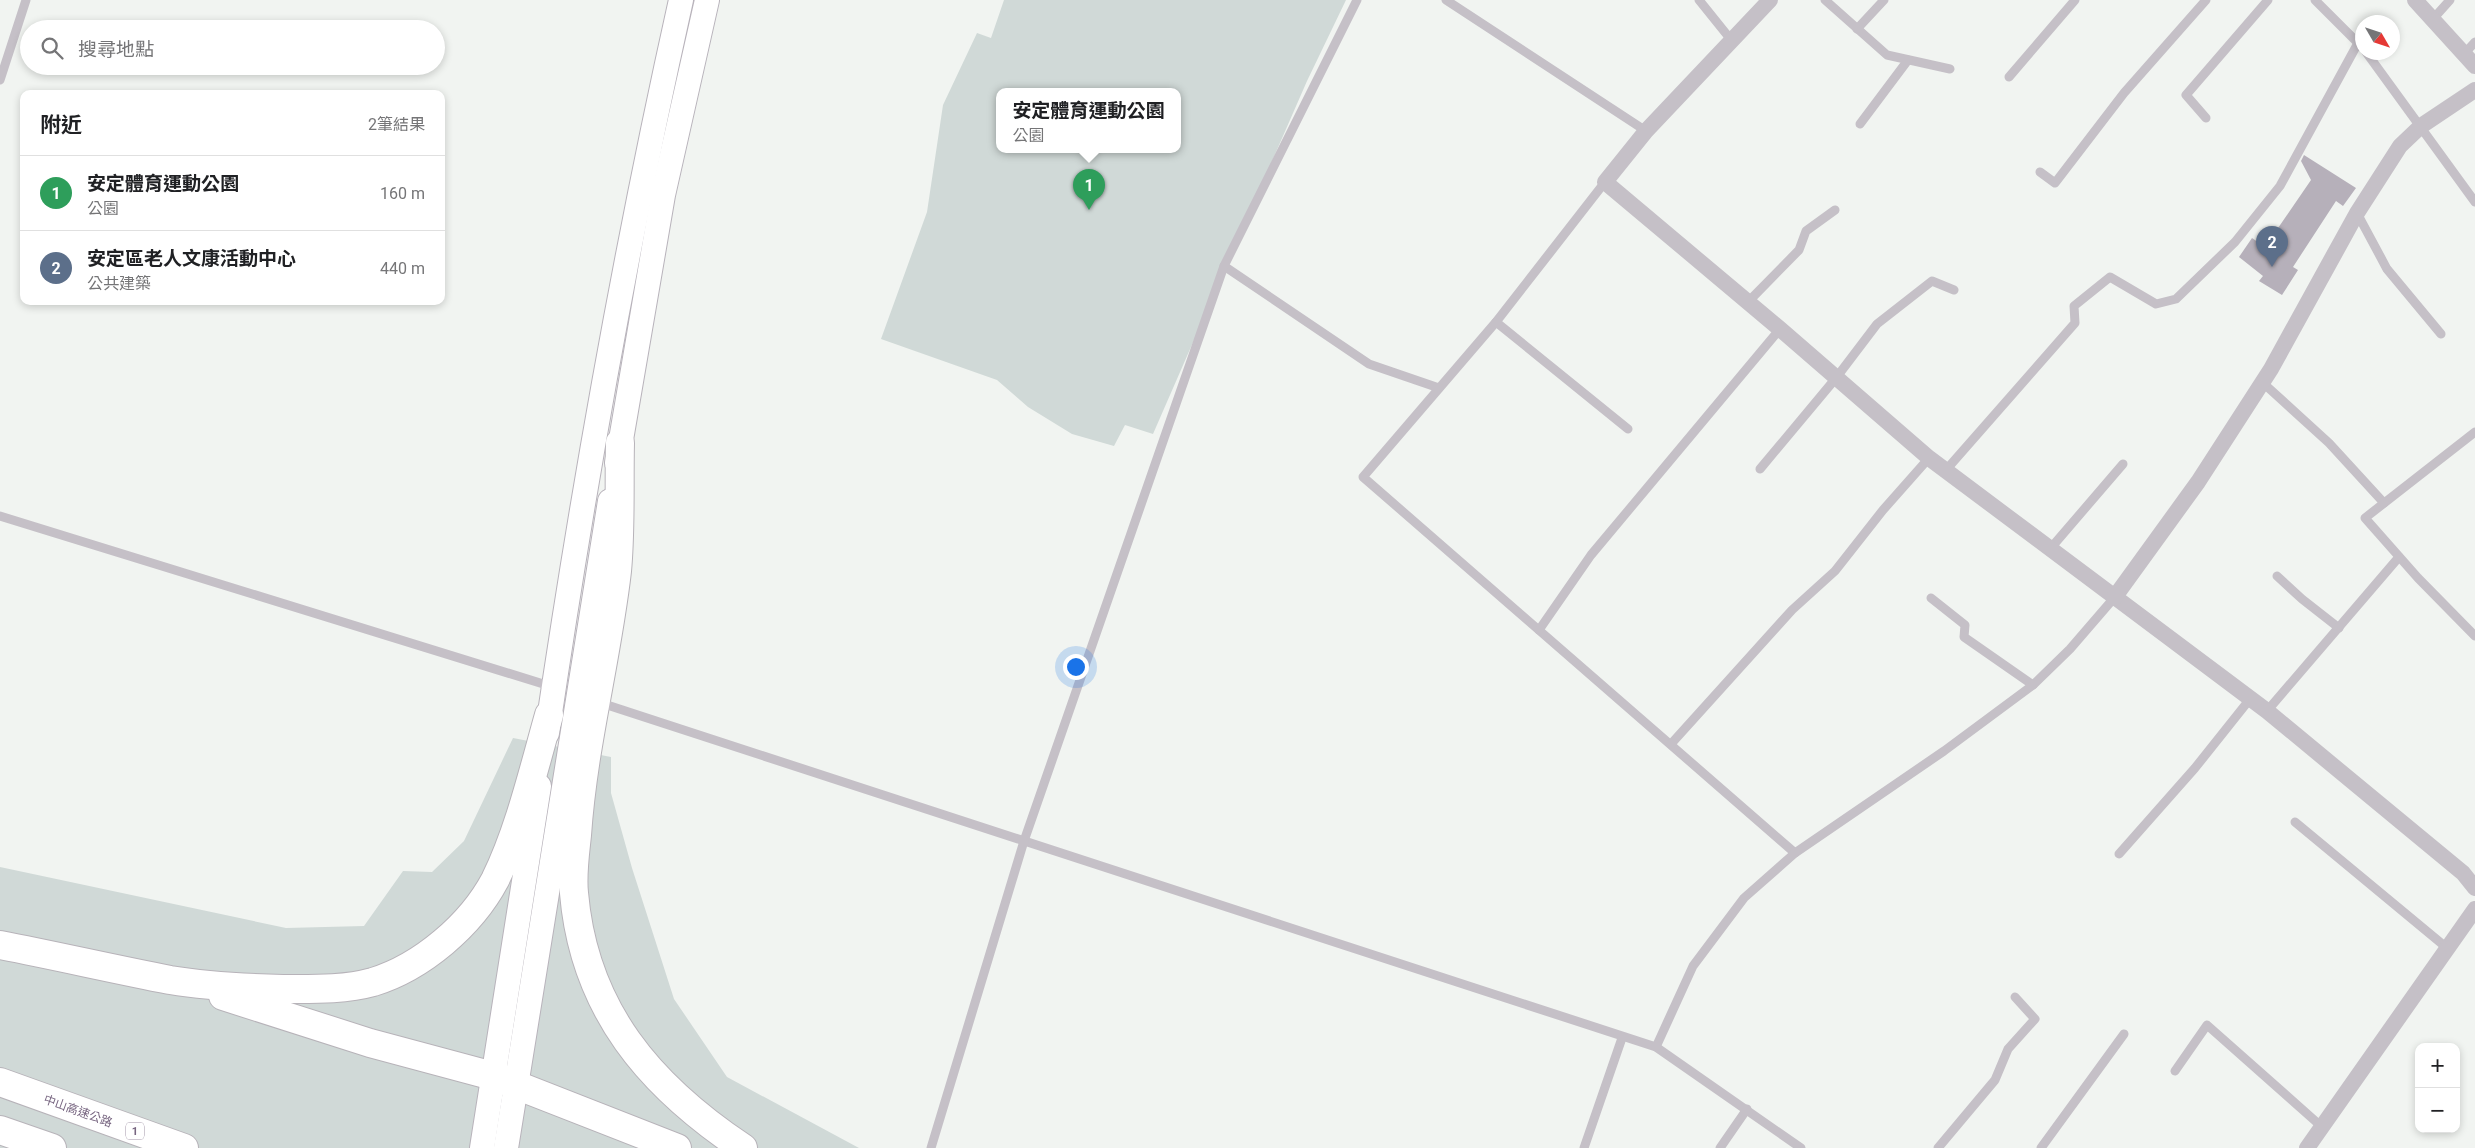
<!DOCTYPE html>
<html lang="zh-TW">
<meta charset="utf-8">
<style>
body{margin:0;font-family:Roboto,"Noto Sans TC",sans-serif;background:#f6f6f6;color:#202124}
.controls{position:absolute;right:15px;bottom:15px;display:grid;overflow:hidden;border-radius:10px;box-shadow:0 2px 8px #0003}
.controls button{width:45px;height:45px;display:grid;place-items:center;padding:0;border:0;border-bottom:1px solid #e0e0e0;background:#fff;color:#202124;font:25px sans-serif}
.compass{position:absolute;left:2355px;top:15px;width:45px;height:45px;border-radius:50%;background:#fff;box-shadow:0 2px 8px #0003;rotate:129deg}
.you{position:absolute;left:1075px;top:666px;width:18px;height:18px;margin:-12px;border:4px solid #fff;border-radius:50%;background:#1a73e8;box-shadow:0 0 0 8px #1a73e833}
.badge{display:grid;place-items:center;width:32px;height:32px;border-radius:50%;background:#517229;color:#fff;font-size:16px;font-weight:700}
.pin{position:absolute;translate:-50% -41px;filter:drop-shadow(0 1px 2px #0008)}
.pin::after{content:'';position:absolute;top:26px;width:18px;height:15px;background:inherit;clip-path:polygon(0 0,100% 0,50% 100%)}
.popup{position:absolute;left:996px;top:88px;width:185px;height:65px;box-sizing:border-box;display:grid;place-content:center;border-radius:10px;background:#fff;filter:drop-shadow(0 1px 4px #0005);font-size:16px;white-space:nowrap;color:#757577}
.popup b{font-size:19px;color:#202124}
.popup::after{content:'';position:absolute;left:50%;top:100%;margin-left:-10px;border:10px solid transparent;border-top-color:#fff}
.list{margin:0;padding:0;list-style:none}
h2{display:flex;justify-content:space-between;align-items:center;height:65px;margin:0;padding:0 20px;font-size:21px}
h2 small{font-size:16px;font-weight:400;color:#757577}
.list li{display:grid;grid-template-columns:32px 1fr auto;gap:15px;align-items:center;box-sizing:border-box;height:75px;padding:0 20px;border-top:1px solid #e0e0e0}
.list b{display:block;font-size:19px;white-space:nowrap}
.list p{margin:0;font-size:16px;white-space:nowrap;color:#757577}
.list em{font-size:16px;font-style:normal;color:#757577}
.icon{flex:none;width:28px;height:28px;fill:none;stroke:currentColor;stroke-width:2;stroke-linecap:round;stroke-linejoin:round}
.map{position:relative;flex:none;width:2475px;height:1148px;overflow:hidden}
.search{position:absolute;background:#fff;box-shadow:0 2px 8px #0003;left:20px;top:20px;width:425px;height:55px;display:flex;align-items:center;gap:12px;box-sizing:border-box;padding:0 18px;border-radius:28px;color:#757577;font-size:19px}
.panel{position:absolute;background:#fff;box-shadow:0 2px 8px #0003;left:20px;top:90px;width:425px;height:215px;border-radius:10px}
.map>svg:first-child{display:block}
</style>
<div class="map">
<svg width="2475" height="1148" viewBox="0 0 2475 1148">
<rect width="100%" height="100%" fill="#f1f4f1"/>
<g fill="#d0d9d7" fill-rule="evenodd">
<path d="M1004 0H1346L1307 81 1153 434 1125 425 1114 446 1072 434 1028 407 997 380 881 339 927 212 943 105 977 33 991 38ZM1000 91H1178V149H1000Z"/>
<path d="M513 738 611 757V793L632 868 674 999 727 1077 859 1148H0V867L286 928 364 926 403 871 432 872 464 841Z"/>
</g>
<path fill="#b6b0ba" d="M2304 155 2356 188 2343 206 2336 201 2293 267 2298 270 2282 295 2259 281 2263 276 2239 257 2252 238 2265 247 2311 180 2301 161Z"/>
<g fill="none" stroke-linecap="round" stroke-linejoin="round">
<defs>
<g id="secondary">
<path d="M617 463 663 195 707 0"/>
<path d="M547 733C583 488 627 242 681 0"/>
<path d="M482 1148 539 786"/>
<path d="M506 1148 610 501"/>
</g>
<g id="highway">
<path d="M620 443C619 485 621 529 617 571 607 659 583 746 577 835 575 854 572 874 574 893 584 1010 650 1086 743 1148"/>
<path d="M0 945C57 956 113 969 170 980 207 986 246 988 283 989 313 989 344 990 373 982 422 967 471 925 495 880 519 832 534 768 549 715"/>
<path d="M223 996 370 1043 493 1076 677 1148"/>
<path d="M0 1082 184 1148"/>
<path d="M0 1130 52 1148"/>
</g>
</defs>
<use href="#secondary" stroke="#b8b3bb" stroke-width="26"/>
<use href="#highway" stroke="#b7b3b9" stroke-width="30"/>
<g stroke="#c5c0c7" stroke-width="9">
<path d="M1446 0 1646 131"/>
<path d="M1699 0 1732 41"/>
<path d="M1825 0 1887 55 1950 69"/>
<path d="M2315 0 2361 46"/>
<path d="M2433 19 2450 0"/>
<path d="M1857 29 1884 0"/>
<path d="M2366 52 2475 202"/>
<path d="M2464 54 2475 42"/>
<path d="M2009 77 2075 0"/>
<path d="M0 80 26 0"/>
<path d="M2206 118 2186 95 2268 0"/>
<path d="M1860 124 1908 60"/>
<path d="M2040 172 2055 183 2124 93 2206 0"/>
<path d="M1605 182 1496 322 1363 477 1795 853"/>
<path d="M2357 213 2387 269 2441 334"/>
<path d="M1224 266 1369 364 1439 388"/>
<path d="M1748 302 1799 250 1806 231 1835 210"/>
<path d="M1496 322 1628 429"/>
<path d="M2262 382 2329 443 2384 503"/>
<path d="M2475 432 2365 518 2418 578 2475 636"/>
<path d="M1760 469 1836 378 1877 324 1932 281 1954 290"/>
<path d="M1946 470 2075 323 2074 306 2110 277 2156 304 2176 299 2235 242 2280 186 2358 43"/>
<path d="M0 516 553 687"/>
<path d="M2050 549 2123 464"/>
<path d="M2277 576 2302 599 2339 628"/>
<path d="M1931 598 1965 625 1964 637 2033 685"/>
<path d="M1539 630 1591 555 1780 329"/>
<path d="M598 702 1656 1047 1801 1148"/>
<path d="M2267 711 2399 557"/>
<path d="M1671 744 1792 610 1835 571 1883 510 1929 458"/>
<path d="M2295 822 2447 948"/>
<path d="M2119 854 2195 768 2250 699"/>
<path d="M1656 1047 1693 966 1744 898 1795 853 1944 751 2033 685 2070 649 2114 598"/>
<path d="M2175 1071 2207 1025 2322 1127"/>
<path d="M931 1148 1024 841 1224 266 1357 0"/>
<path d="M1584 1148 1622 1038"/>
<path d="M1720 1148 1747 1109"/>
<path d="M1938 1148 1995 1080 2008 1049 2035 1019 2015 997"/>
<path d="M2041 1148 2124 1034"/>
</g>
<g stroke="#c5c0c7" stroke-width="16">
<path d="M1770 0 1646 131 1605 182 1780 329 1929 458 2267 711 2463 873 2475 888"/>
<path d="M2415 0 2475 66"/>
<path d="M2114 598 2198 482 2271 369 2357 213 2400 146 2421 126 2475 90"/>
<path d="M2307 1148 2475 909"/>
</g>
<use href="#secondary" stroke="#fff" stroke-width="24"/>
<use href="#highway" stroke="#fff" stroke-width="28"/>
</g>
<g text-anchor="middle" dominant-baseline="central" stroke-width="5" stroke-linejoin="round" paint-order="stroke">
<rect fill="#fff" stroke="#a093a6" stroke-width="1" x="126" y="1122.5" width="18" height="17" rx="4"/>
<g font-size="11" font-weight="bold" fill="#776580">
<text x="135" y="1131">1</text>
</g>
<g font-size="12" fill="#776580" stroke="#fff">
<text transform="translate(78 1111) rotate(20)">中山高速公路</text>
</g>
</g>
</svg>
<div class="controls">
<button>+</button>
<button>−</button>
</div>
<svg class="compass" viewBox="-18 -18 36 36"><path d="M0-13l5 13h-10z" fill="#e53935"/><path d="M0 13l5-13h-10z" fill="#757577"/></svg>
<div class="you"></div>
<div class="pin badge" style="left:1089px;top:210px;background:#2e9e5b">1</div>
<div class="popup"><b>安定體育運動公園</b>公園</div>
<div class="pin badge" style="left:2272px;top:267px;background:#5c6f8a">2</div>
<div class="search"><svg class="icon" aria-label="search" viewBox="0 0 24 24"><circle cx="10" cy="10" r="6"/><path d="M15 15l6 6"/></svg>搜尋地點</div>
<section class="panel">
<h2>附近<small>2筆結果</small></h2>
<ul class="list">
<li><span class="badge" style="background:#2e9e5b">1</span><div><b>安定體育運動公園</b><p>公園</p></div><em>160 m</em></li>
<li><span class="badge" style="background:#5c6f8a">2</span><div><b>安定區老人文康活動中心</b><p>公共建築</p></div><em>440 m</em></li>
</ul>
</section>
</div>
